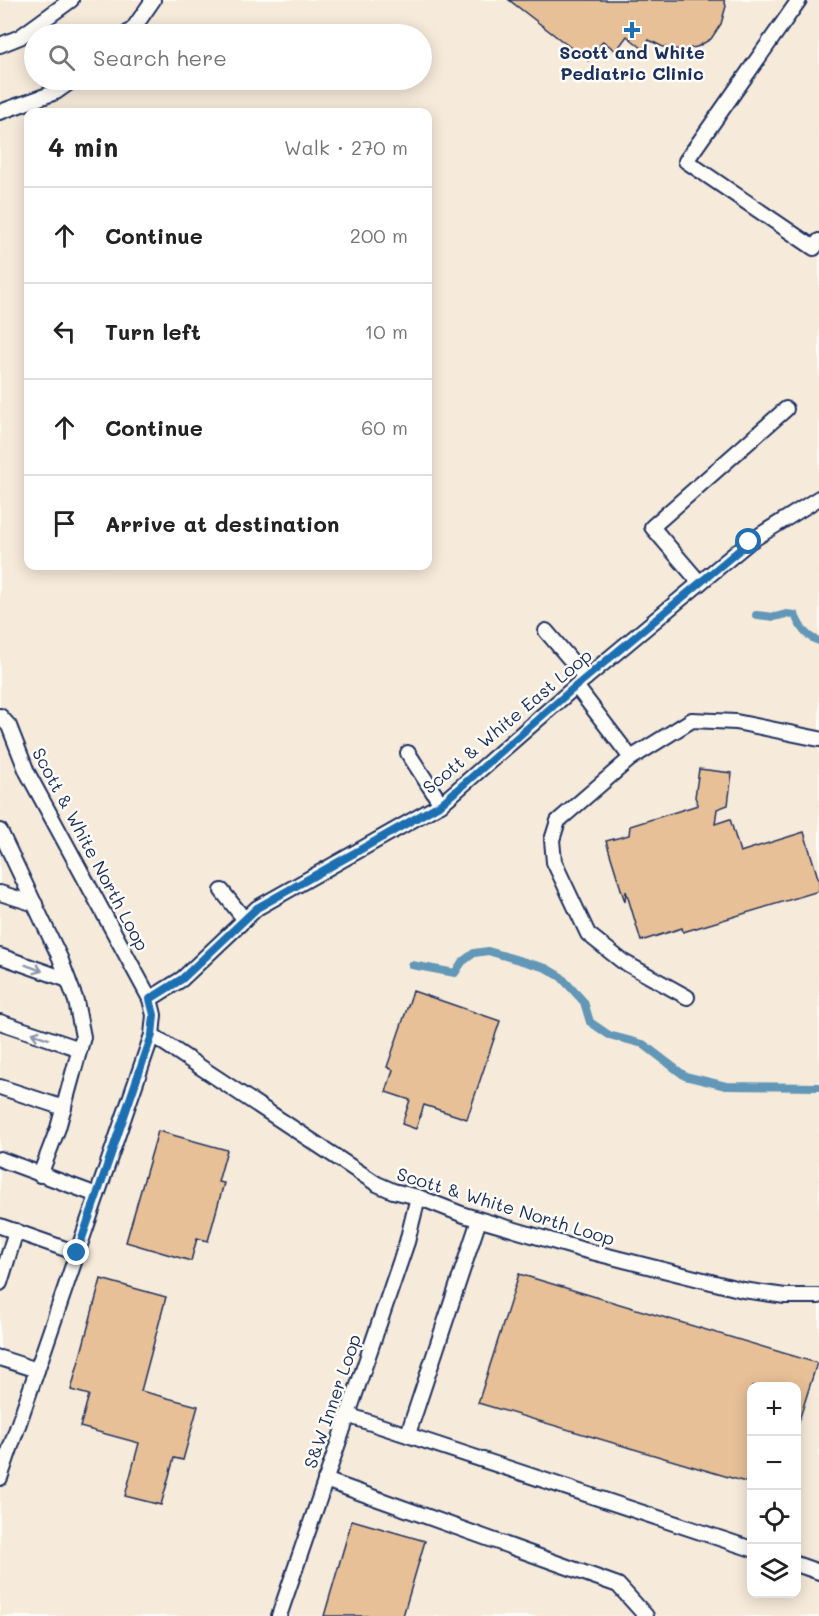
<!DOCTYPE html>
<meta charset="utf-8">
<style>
body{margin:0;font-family:Mali,sans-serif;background:#f2f2f2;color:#222}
.controls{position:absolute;right:18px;bottom:18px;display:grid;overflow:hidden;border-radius:12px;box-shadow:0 3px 15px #0003}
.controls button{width:54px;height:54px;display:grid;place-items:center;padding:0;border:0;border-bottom:2px solid #e0e0e0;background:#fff;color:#222;font:30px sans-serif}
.stop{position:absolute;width:18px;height:18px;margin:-14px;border:4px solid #1f6fb2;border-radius:50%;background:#fff}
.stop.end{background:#1f6fb2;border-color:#fff;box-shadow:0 2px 6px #0008}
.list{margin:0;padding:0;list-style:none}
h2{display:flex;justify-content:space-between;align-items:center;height:78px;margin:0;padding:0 24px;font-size:26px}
h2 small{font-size:20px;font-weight:400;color:#767676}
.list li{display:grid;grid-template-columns:39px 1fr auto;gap:18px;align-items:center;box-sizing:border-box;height:96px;padding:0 24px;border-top:2px solid #e0e0e0}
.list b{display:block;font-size:22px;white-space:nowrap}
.list em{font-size:20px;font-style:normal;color:#767676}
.icon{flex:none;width:33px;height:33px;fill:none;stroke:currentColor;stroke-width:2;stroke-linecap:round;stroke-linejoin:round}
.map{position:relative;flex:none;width:819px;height:1616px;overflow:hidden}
.search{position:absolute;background:#fff;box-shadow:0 3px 15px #0003;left:24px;top:24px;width:408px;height:66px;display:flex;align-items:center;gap:15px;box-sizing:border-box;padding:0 21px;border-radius:33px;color:#767676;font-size:22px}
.panel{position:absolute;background:#fff;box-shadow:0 3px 15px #0003;left:24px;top:108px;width:408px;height:462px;border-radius:12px}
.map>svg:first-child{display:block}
</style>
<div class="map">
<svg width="819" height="1616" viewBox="0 0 819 1616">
<rect width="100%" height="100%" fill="#fdfcf7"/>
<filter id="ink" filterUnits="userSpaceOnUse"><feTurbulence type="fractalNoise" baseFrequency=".0167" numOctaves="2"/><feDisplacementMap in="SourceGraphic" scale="12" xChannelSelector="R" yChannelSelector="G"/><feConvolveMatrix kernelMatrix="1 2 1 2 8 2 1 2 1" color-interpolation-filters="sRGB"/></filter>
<g filter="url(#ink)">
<path fill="#f6eada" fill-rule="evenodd" d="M0 0H819V1616H0ZM34 34H422V80H34ZM28 112H428V566H28ZM752 1386H796V1594H752Z"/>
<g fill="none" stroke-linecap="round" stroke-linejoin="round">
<g stroke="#6297b7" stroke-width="8">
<path d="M756 615 775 617 786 614 795 615C800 627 806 637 819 641"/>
<path d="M412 965 455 973 462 962 474 953 488 951 546 968 561 977 584 1002 590 1022 609 1035 643 1044 685 1076 726 1086 819 1087"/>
</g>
</g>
<g fill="#e7c097" stroke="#1b2f5e" stroke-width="1.5">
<path d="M509 0H724L726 6 721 24 711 39 697 47 680 50 663 47 649 40 643 49 627 36 616 51 603 41 588 61Z"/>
<path d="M699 769 732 773 728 805 717 809 715 824 730 819 740 852 804 832 819 881V891L683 932 682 928 641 941 626 891 625 902 606 841 629 835 630 826 698 805 695 797Z"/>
<path d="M413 991 500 1021 467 1119 424 1105 416 1129 402 1124 410 1100 386 1092 393 1070 387 1067Z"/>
<path d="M158 1131 227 1150 218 1182 224 1183 208 1241 197 1238 191 1261 126 1242Z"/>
<path d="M519 1274 817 1363 796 1430V1386H752V1484L478 1403Z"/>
<path d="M101 1279 166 1297 141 1391 198 1406 183 1460 174 1458 161 1505 125 1496 139 1443 80 1427 89 1395 71 1390Z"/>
<path d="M352 1520 425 1541 403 1616H324Z"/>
</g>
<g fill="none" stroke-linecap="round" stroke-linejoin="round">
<defs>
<g id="service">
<path d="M799 0 686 161 814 248 819 241"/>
<path d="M127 34 133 29 153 0"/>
<path d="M0 45 20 37 71 0"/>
<path d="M0 112 56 92 73 80"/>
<path d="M700 583 652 527 786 409"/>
<path d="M546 631 586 678"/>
<path d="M576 686 631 758 558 821 552 840 554 862 588 934 622 961 687 997"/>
<path d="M0 716 9 726 27 772 150 999 154 1015 152 1035 0 1478"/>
<path d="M408 753 441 804"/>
<path d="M631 758 692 720 736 722 819 739"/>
<path d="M0 831 60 958 76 1001 83 1037 58 1128 40 1175"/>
<path d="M222 891 245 920"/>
<path d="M0 893 35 904"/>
<path d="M0 956 68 980"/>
<path d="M150 999 182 979 257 908 441 804 576 686 749 542 819 498"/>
<path d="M0 1022 80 1049"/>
<path d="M152 1035 377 1184 393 1191 418 1197 464 1215 580 1249 743 1290 785 1296H819"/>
<path d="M0 1087 64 1108"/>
<path d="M0 1159 97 1195"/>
<path d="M0 1226 77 1253"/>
<path d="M0 1283 16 1231"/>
<path d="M0 1358 37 1370"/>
<path d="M347 1415 752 1549"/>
<path d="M408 1434 479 1220"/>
<path d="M325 1480 618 1585 646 1616"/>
<path d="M796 1564 819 1572"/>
<path d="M279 1616 407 1242 418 1197"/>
</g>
</defs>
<use href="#service" stroke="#1b2f5e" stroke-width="18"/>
<use href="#service" stroke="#fdfcf7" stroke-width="14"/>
</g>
<defs><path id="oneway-shaft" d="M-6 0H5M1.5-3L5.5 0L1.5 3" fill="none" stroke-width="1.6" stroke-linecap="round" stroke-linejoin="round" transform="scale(1.5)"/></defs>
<g stroke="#8c96aa">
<use href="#oneway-shaft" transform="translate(34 968) rotate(20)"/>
<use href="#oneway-shaft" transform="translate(40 1036) rotate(-162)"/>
</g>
</g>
<g fill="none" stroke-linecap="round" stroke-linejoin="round" filter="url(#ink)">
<path stroke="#1f6fb2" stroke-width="8" d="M77 1253 152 1035 154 1015 150 999 182 979 257 908 441 804 576 686 749 542"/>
</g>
<path fill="#1f6fb2" stroke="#fdfcf7" stroke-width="2" d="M629 21h6v6h6v6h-6v6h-6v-6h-6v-6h6z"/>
<g text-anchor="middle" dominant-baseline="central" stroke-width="5" stroke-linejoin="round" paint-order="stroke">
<g font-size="18" font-weight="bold" fill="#1b2f5e" stroke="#fdfcf7">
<text x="632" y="52">Scott and White<tspan x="632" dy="21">Pediatric Clinic</tspan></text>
</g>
<g font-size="18" fill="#1b2f5e" stroke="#fdfcf7">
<text transform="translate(507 721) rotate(-40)">Scott &amp; White East Loop</text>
<text transform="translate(91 849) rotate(62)">Scott &amp; White North Loop</text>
<text transform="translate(506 1206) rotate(17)">Scott &amp; White North Loop</text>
<text transform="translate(332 1401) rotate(-71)">S&amp;W Inner Loop</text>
</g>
</g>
</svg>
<div class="controls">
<button>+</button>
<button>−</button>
<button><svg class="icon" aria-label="locate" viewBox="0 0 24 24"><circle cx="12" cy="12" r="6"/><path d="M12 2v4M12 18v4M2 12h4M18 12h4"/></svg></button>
<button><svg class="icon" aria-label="layers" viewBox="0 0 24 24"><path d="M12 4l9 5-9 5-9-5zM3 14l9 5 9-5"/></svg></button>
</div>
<div class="stop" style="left:749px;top:542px"></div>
<div class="stop end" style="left:77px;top:1253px"></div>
<div class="search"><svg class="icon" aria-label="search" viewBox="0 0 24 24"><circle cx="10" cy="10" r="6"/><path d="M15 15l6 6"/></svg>Search here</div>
<section class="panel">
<h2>4 min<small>Walk · 270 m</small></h2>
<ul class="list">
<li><svg class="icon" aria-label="ahead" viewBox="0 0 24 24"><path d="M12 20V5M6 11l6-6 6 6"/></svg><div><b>Continue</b></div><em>200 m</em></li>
<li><svg class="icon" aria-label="left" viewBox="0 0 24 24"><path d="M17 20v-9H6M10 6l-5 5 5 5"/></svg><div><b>Turn left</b></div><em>10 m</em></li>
<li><svg class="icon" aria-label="ahead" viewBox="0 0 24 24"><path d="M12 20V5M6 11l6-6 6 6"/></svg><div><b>Continue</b></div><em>60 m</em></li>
<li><svg class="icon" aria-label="arrive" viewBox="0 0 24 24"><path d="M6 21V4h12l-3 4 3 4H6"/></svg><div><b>Arrive at destination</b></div></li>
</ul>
</section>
</div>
